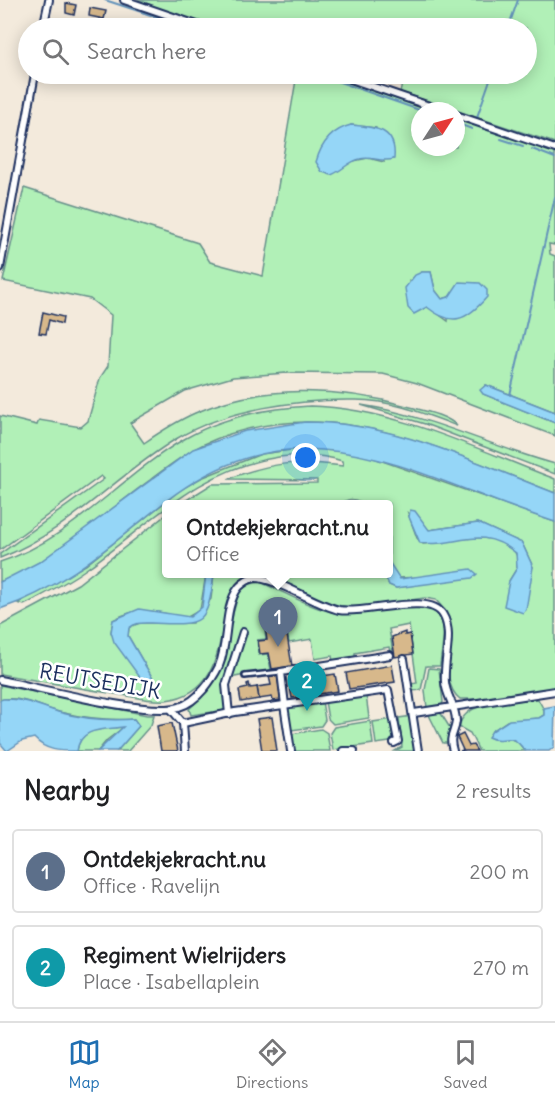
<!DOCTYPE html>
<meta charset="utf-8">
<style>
body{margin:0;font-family:Delius,sans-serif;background:#f6f6f6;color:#202124}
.compass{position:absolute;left:411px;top:102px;width:54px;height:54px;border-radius:50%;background:#fff;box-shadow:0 3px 15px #0003;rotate:54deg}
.you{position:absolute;left:306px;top:458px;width:21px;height:21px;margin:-15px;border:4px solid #fff;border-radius:50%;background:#1a73e8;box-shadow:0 0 0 9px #1a73e833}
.badge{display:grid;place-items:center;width:39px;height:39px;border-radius:50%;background:#1f6fb2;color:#fff;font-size:20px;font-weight:700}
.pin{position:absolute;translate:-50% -50px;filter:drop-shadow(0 2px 3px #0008)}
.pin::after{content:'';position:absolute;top:32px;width:21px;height:18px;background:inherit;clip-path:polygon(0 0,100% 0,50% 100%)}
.popup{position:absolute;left:162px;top:500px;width:231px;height:78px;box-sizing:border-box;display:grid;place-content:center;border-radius:6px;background:#fff;filter:drop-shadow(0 2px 4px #0005);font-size:20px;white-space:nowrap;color:#757577}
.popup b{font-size:22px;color:#202124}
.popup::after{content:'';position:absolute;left:50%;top:100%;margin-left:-12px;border:12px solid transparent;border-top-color:#fff}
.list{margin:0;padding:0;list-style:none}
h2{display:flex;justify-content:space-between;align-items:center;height:78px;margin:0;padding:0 24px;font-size:26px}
h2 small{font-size:20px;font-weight:400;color:#757577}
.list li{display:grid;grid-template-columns:39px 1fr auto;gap:18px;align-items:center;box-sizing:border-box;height:84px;margin:0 12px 12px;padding:0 12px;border:2px solid #e0e0e0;border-radius:6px}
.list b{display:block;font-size:22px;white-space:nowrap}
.list p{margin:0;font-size:20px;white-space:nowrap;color:#757577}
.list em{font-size:20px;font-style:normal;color:#757577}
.icon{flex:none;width:33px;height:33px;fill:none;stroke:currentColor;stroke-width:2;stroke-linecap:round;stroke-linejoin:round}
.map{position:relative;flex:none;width:555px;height:751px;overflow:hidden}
.search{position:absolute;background:#fff;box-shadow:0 3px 15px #0003;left:18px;right:18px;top:18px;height:66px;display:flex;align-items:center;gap:15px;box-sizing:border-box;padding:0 21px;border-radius:33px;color:#757577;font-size:22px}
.sheet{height:270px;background:#fff}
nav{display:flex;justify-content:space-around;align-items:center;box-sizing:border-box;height:84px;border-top:2px solid #e0e0e0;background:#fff;font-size:16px;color:#757577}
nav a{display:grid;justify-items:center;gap:3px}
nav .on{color:#1f6fb2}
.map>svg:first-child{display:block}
</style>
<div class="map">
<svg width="555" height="751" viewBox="0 0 555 751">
<rect width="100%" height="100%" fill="#f3eadc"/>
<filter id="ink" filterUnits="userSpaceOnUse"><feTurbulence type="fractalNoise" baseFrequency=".0167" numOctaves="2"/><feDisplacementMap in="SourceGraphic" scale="12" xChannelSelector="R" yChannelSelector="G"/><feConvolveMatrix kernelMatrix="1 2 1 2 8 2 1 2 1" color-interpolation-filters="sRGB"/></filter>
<g filter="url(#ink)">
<g fill="#b1f0b7" stroke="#66908a" stroke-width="1.5" fill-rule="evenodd">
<path d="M134 0H555V143L400 92 405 74H526V28H373L347 20 344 28H324L305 24 303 28H217Z"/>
<path d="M297 74H325L439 111H420V147H456V117L555 153V245L549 244 550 254 555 256V412L486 385 481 390 483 394 555 423V436L417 383 383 374 286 373 233 377 185 391 130 423 144 443C160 432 177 421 195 413 260 384 340 387 407 406 421 410 447 415 457 426 425 414 391 400 356 400 300 399 225 409 176 439 115 476 68 532 0 558V554L104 479 101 476 0 550V416L37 425 39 420 81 427 88 421 100 378 108 366 111 315 90 299 3 281 24 188 198 243 210 262 263 276ZM351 125 376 128 384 162 368 158 353 161ZM422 272H431L435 290 442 299 449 297 448 321 427 306 421 309 409 281Z"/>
<path d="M361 405C429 415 489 446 555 464V474L425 424Z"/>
<path d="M310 406C395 408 476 449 555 479V493C441 449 324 388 202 445 184 454 166 468 150 480 101 515 56 560 0 582V562C73 539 121 475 186 438 223 417 268 408 310 406Z"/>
<path d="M307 448 355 452 371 457 555 522V689L483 699H460C433 677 466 629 436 600L425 598C394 602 356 613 326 603 306 596 271 569 250 575 207 588 243 691 166 700 150 702 132 696 116 694 78 688 39 681 0 674V626L78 584 167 514V574H206L200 610 186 618C159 612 139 605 113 620L111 632 150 691 157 687 156 684 128 636 129 627 140 623H192L211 599 214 574H384L389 585 396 588 476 575 397 578 389 562V504C383 504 374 506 368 504 357 502 352 495 341 504H180L212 484 317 483V480L228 479C273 462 295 460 343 466L342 461C322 454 301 454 279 457 200 468 151 523 89 567 70 581 50 591 30 602L24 605 18 603 86 565 180 490 201 478 261 454ZM408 513 429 530 478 523 522 543 533 567 509 581 517 568 518 558C504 525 448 542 423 544L417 538Z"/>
<path d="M260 582C290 594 321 616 355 614 374 613 422 600 436 613 449 625 441 650 440 666H426L421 690 412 691 411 684 417 683 409 625 389 629 393 652 390 653 389 647 355 653V658L333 661 332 656 315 659 312 639 289 643 285 622 264 625 266 639 257 640 259 655 268 654 271 670 230 678 227 710 191 715 189 709C241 664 219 644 240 591L250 584Z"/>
<path d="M429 668 439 669 443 702 441 706 427 708 425 690Z"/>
<path d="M0 685 147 715H154L151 725 128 751H117L139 726 134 719C108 721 85 718 59 712 41 707 19 695 0 700Z"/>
<path d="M366 695 369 718 333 724 328 719 325 701Z"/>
<path d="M538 699 544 710V715L539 718 507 721 492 731 518 742 525 751H479L470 733 459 727C464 698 515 702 538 699Z"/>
<path d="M322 701 325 720 321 726 291 730 286 708Z"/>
<path d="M440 712 450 728 448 743H443L428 713Z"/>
<path d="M412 716 416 751H395L402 747 399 718Z"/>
<path d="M393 719 396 741 376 744 373 722Z"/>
<path d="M370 721 373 744 333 750 330 733 334 727Z"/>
<path d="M124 727 107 740 98 751H77C80 726 104 729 124 727Z"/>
<path d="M321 729 327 733 330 751H294L291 734Z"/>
</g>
<g fill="#95d6f7" stroke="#6493ba" stroke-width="1.5">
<path d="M351 125C376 127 397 129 394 159 382 163 372 156 360 159 349 161 342 171 331 175L322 172 316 162C321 144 331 130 351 125Z"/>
<path d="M422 272H431L435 290 442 299 449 297 459 282 480 283 487 290V297C466 321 452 327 427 307L414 314 408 308 405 288 415 275Z"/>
<path d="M486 385 555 412V423L483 394 480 390Z"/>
<path d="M305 422C395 422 472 461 555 493V522C416 478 303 395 166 501 114 542 65 588 0 609V582L41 561 193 449 245 431Z"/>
<path d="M410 510 415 511 429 530 478 523 522 543 533 567 526 610 523 613 504 606 509 581 517 568 516 553C479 523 457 548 420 543L409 517Z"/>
<path d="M389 562 400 579 471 569 477 574 472 578 396 588 389 585 384 574H389Z"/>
<path d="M206 574H214C207 627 203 625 151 623 142 623 136 622 129 628L128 636 156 684 157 690 150 691 114 642 111 632 113 620 139 609 190 617 202 607Z"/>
<path d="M3 699C22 698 41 706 58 712 83 719 108 721 134 719L139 726 117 751H98L123 727C103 730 80 727 77 751 59 751 46 751 34 738L22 741 7 751 0 743V700Z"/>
<path d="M555 706 554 747 549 751H525C509 728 503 746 488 737L492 731 509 720 539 718 544 715V708Z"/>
</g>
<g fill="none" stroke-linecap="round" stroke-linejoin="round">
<g stroke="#6493ba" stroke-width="2">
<path d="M105 0 190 28"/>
<path d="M508 28 518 0"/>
<path d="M317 74 422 111"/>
<path d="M477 117 492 74"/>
<path d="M456 123 472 129"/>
<path d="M496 125 555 145"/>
<path d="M501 139 523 146"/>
<path d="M532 149 555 158"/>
<path d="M510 395 555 197"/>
</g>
</g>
<g fill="#d7b88b" stroke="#1b2f5e" stroke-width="1.5">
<path d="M66 3 76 5 74 15 66 13Z"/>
<path d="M90 8 106 11 104 19 89 16Z"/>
<path d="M43 312 63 317 62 324 49 320 46 334 39 333Z"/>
<path d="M285 623 292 666 272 669 269 653 260 654 258 641 267 640 265 626Z"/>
<path d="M405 632V635L410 634 413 654 395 657 392 637Z"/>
<path d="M392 665 395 682 349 689 346 673Z"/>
<path d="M277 674 281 700 273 701 272 697 259 699 257 687 271 685 269 676Z"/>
<path d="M335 674 338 691 292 698 289 681Z"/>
<path d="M249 683 250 688 257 687 259 699 241 702 239 690 248 688 247 684Z"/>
<path d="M272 717 277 751H262L257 719Z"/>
<path d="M172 723 178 751H161L157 726Z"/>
<path d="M463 734 469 746 473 745 477 751H460L463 750 457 737Z"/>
</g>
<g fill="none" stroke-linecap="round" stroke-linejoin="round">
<defs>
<path id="lane" d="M245 676 281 672"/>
<g id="street">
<path d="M124 0 206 28"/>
<path d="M43 28 49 0"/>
<path d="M336 74 444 111"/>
<path d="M456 115 555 149"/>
<path d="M0 268 35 74"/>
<path d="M404 659 418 751"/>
<path d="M0 680C36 687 149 717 179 707 189 704 198 696 204 689 210 682 215 674 219 666 229 643 223 607 239 587 243 583 249 579 254 578 273 576 316 605 339 610 365 615 430 591 443 615 454 633 443 661 445 682 446 696 456 706 456 721 455 734 448 735 453 751"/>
<path d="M284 705 291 751"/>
<path d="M285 705 281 672 390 655"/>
<path d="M171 709 183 723"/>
<path d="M414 713 555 691"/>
<path d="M229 714 226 685 243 632"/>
<path d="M183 723 235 712 388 690 398 741 394 743"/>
<path d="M183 723 185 751"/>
<path d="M343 751H354"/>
</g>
</defs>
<use href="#lane" stroke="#1b2f5e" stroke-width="8"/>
<use href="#street" stroke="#1b2f5e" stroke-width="10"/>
<use href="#lane" stroke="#fff" stroke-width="3"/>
<use href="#street" stroke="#fff" stroke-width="6"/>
</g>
</g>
<g text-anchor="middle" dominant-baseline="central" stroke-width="5" stroke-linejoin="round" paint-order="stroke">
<g font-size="21" fill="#1b2f5e" stroke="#fff">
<text transform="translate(100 681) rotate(10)">REUTSEDIJK</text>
</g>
</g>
</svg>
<svg class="compass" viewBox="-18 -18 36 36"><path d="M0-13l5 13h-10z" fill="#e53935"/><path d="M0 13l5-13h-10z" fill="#757577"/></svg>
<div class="you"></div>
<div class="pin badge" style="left:278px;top:647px;background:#5c6f8a">1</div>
<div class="popup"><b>Ontdekjekracht.nu</b>Office</div>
<div class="pin badge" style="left:307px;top:711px;background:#0f9aa8">2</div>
<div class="search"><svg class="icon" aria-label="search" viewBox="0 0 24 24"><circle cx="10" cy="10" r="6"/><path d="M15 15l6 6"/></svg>Search here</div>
</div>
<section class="sheet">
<h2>Nearby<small>2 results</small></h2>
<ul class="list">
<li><span class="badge" style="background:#5c6f8a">1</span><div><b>Ontdekjekracht.nu</b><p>Office · Ravelijn</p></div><em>200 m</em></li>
<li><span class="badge" style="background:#0f9aa8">2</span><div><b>Regiment Wielrijders</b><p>Place · Isabellaplein</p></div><em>270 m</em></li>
</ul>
</section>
<nav>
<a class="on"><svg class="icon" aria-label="map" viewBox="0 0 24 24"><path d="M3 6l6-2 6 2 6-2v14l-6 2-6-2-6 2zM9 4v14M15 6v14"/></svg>Map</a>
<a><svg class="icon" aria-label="directions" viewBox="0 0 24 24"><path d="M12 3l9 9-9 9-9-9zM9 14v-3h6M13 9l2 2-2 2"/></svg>Directions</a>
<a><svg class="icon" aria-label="saved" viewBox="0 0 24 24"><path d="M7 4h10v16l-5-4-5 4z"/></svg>Saved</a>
</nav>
